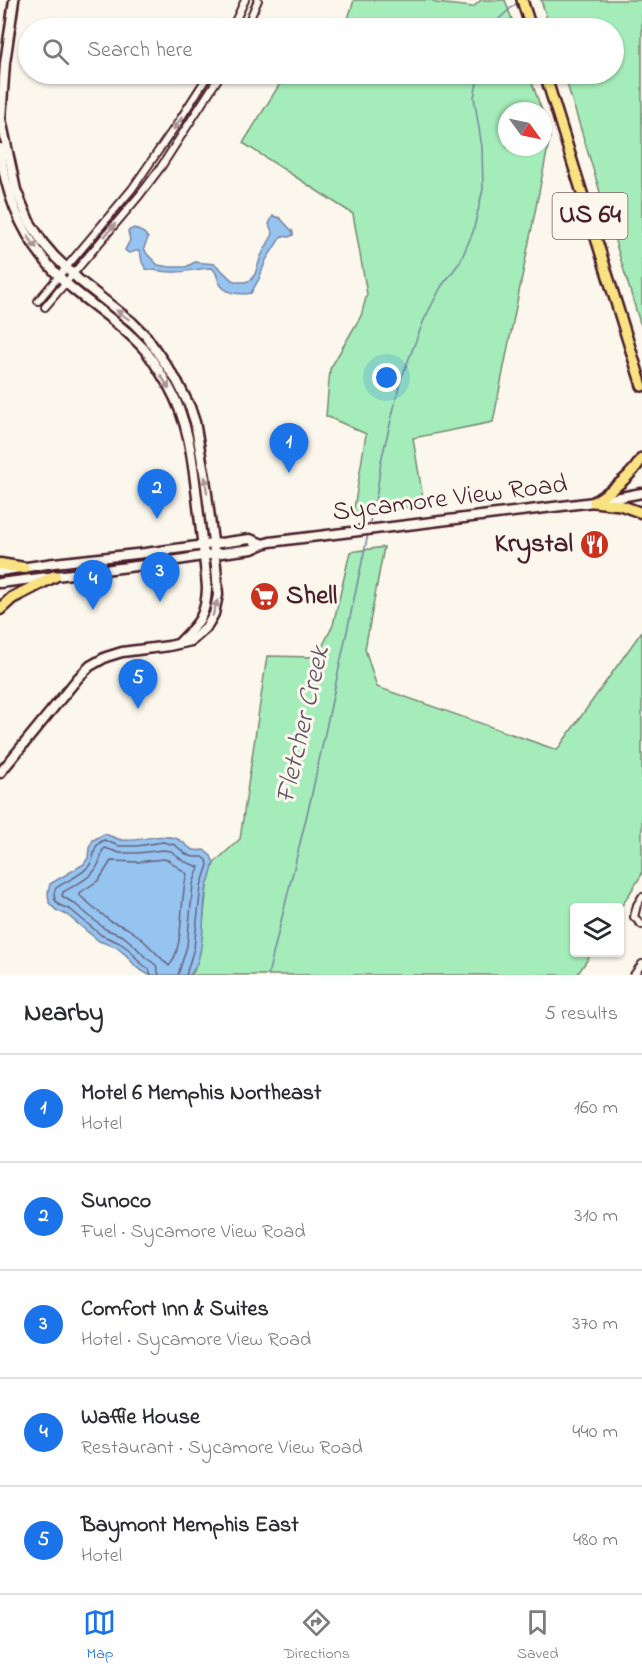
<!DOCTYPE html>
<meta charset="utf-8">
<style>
body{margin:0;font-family:"Indie Flower",sans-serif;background:#f2f2f3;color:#2b2b33}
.controls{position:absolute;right:18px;bottom:18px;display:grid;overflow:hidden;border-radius:6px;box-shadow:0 2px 4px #0004}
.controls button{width:54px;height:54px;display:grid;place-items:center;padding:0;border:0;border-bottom:2px solid #e1e1e2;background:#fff;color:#2b2b33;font:30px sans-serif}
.compass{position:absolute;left:498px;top:102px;width:54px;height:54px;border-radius:50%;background:#fff;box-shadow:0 2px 4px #0004;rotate:123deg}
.you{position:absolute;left:387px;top:378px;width:21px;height:21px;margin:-15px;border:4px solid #fff;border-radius:50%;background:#1a73e8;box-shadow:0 0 0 9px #1a73e833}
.badge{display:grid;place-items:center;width:39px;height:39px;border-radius:50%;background:#1a73e8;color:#fff;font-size:20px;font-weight:700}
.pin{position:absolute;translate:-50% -50px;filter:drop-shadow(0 2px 3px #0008)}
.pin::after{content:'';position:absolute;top:32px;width:21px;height:18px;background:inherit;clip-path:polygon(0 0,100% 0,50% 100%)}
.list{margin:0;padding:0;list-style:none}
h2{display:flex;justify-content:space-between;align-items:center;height:78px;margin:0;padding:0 24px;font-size:26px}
h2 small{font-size:20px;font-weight:400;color:#7c7c81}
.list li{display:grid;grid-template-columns:39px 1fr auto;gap:18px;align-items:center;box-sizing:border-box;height:108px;padding:0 24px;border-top:2px solid #e1e1e2}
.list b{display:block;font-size:22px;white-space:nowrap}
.list p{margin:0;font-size:20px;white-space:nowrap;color:#7c7c81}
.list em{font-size:20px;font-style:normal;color:#7c7c81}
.icon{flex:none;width:33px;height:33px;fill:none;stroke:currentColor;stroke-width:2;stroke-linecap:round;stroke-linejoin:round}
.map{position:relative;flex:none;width:642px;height:975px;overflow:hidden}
.search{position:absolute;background:#fff;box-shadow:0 2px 4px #0004;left:18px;right:18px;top:18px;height:66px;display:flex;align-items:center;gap:15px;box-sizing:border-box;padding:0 21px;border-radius:33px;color:#7c7c81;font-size:22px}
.sheet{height:618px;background:#fff}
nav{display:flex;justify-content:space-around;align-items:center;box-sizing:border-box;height:84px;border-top:2px solid #e1e1e2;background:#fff;font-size:16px;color:#7c7c81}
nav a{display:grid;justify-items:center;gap:3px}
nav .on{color:#1a73e8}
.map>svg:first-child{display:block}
</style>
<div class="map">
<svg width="642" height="975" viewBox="0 0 642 975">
<rect width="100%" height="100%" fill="#fbf7ec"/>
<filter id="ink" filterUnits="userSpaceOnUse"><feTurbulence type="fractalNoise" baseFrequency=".0167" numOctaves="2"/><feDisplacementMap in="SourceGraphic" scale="12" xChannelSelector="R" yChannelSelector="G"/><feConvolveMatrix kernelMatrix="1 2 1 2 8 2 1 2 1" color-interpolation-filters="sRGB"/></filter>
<g filter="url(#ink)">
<g fill="#a4ecb9" stroke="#778672" stroke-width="1.5">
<path d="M354 0H432L436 3 473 7 481 0H505L515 28H345Z"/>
<path d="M541 0H642V321L640 323 564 74H614V28H550Z"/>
<path d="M286 74H529L542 111H507V147H543V115L550 137 493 422 413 438 424 505 353 515 366 434 326 416 330 369 361 316 367 294 353 214 243 143Z"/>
<path d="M384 547 365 649 377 687 557 750 642 631V874L620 909V908H574V952L592 953 577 975H190L194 971 200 949 207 886 214 863 240 839 267 656 317 657 333 625 350 552Z"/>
</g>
<g fill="#95c4f0" stroke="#7782a1" stroke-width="1.5">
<path d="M273 216 280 218 293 232V235L289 237 282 236 280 238 266 260 259 279 251 293C240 295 224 294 219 282 216 276 218 273 212 268 198 268 185 273 172 272 163 272 155 270 146 269L142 262 140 251C133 249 131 257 125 250L130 240 128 231 134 228 144 233 148 238 144 248 147 254 158 265 170 267H186L195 262 215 264 232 280 238 282H245L251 280 255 274 261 256 273 234 269 224Z"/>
<path d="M104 834C110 835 116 839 122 840 140 842 157 833 175 838 188 842 187 853 204 850L211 856 214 863C212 871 209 879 207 886 201 910 207 957 190 975H149L137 968 126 955 116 947 99 941 67 915 56 910 49 903 48 892 50 884 84 864 88 858 89 848 93 840Z"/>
</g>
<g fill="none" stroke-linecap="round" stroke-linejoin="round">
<g stroke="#68617a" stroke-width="1.5">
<path d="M163 859 168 860 187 874C179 898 185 949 169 966L140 937 127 928 110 921 79 895 81 892 99 880 111 861 137 862Z"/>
<path d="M151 975 149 969 140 963 131 951 120 943 101 935 71 910 59 905 55 900 54 893 56 888C66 881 80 876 88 867 98 857 89 848 104 840L119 846H137L163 842 175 845 186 854 193 857H203L207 860 208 865 201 886 194 948 186 975"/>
<path d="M159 975 156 965 145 957 134 945 123 936 105 929 75 904 62 896 63 892C82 881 99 876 102 851L105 848 120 853H138L163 850 171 851 183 861 199 867 193 884 187 946 178 975"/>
</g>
<g stroke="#7782a1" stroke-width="1.5">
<path d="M489 28 513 6 519 2"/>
<path d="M369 526 377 492 381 461 401 379 424 320 441 287 460 262 473 232 483 189 482 147 474 97 479 74"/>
<path d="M268 975 311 798 368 534"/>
</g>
<defs>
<g id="street">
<path d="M232 28 245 0"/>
<path d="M246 28 258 0"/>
<path d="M38 301 132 189 179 121 209 74"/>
<path d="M45 307 139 196 161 167 221 74"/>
<path d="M642 897 637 905 634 917 642 925"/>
<path d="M634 975 642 964"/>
</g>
<g id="secondary">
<path d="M0 148C6 202 27 247 67 284 92 306 122 324 144 349 153 360 162 375 169 387 190 424 193 465 198 506 201 533 205 561 207 588 206 617 198 624 179 643"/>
<path d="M0 571 54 563 145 553 250 539 263 544"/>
<path d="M0 583 160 563 214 554 252 549 263 544 270 542 594 502 642 493"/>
<path d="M0 773 78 678 90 666 106 657 122 652 169 646 191 641 206 628 214 614 218 595 216 566 205 478 195 422 190 407 177 381 146 336 132 322 79 280 55 257 43 243 29 221 16 190 1 119 5 63 14 0"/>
</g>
<g id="primary">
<path d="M522 0 531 28"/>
<path d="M545 74 642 386"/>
<path d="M594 502C613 489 630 478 642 458"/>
<path d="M594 502 620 505 642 513"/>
</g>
<g id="highway">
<path d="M0 564 24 568"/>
<path d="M0 609 12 598 55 576"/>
</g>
</defs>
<use href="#street" stroke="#4a1f2b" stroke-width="10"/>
<use href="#secondary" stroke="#4a1f2b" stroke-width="13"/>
<use href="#primary" stroke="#4a1f2b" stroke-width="14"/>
<use href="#highway" stroke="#4a1f2b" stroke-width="15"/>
<use href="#street" stroke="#fbf7ec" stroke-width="6"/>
<use href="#secondary" stroke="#fbf7ec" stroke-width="8"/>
<use href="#primary" stroke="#f8e281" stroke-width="9"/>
<use href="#highway" stroke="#f8e281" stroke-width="10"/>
</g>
<defs><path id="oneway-solid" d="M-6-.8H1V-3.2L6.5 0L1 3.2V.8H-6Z" transform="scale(1.5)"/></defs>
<g fill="#ab9695">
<use href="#oneway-solid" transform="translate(178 123) rotate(124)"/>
<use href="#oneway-solid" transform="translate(110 230) rotate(-50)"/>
<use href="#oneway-solid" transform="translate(32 242) rotate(55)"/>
<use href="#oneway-solid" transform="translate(123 315) rotate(-143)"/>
<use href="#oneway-solid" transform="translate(165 382) rotate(58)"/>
<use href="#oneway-solid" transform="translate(206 485) rotate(-97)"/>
<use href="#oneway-solid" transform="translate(215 608) rotate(-73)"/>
</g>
</g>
<defs>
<symbol id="restaurant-disc" viewBox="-11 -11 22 22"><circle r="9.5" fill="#c8321e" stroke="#fbf7ec"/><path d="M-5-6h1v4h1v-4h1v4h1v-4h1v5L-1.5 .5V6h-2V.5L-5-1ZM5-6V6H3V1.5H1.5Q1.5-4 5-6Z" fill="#fff"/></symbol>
<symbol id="supermarket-disc" viewBox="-11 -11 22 22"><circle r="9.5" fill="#c8321e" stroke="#fbf7ec"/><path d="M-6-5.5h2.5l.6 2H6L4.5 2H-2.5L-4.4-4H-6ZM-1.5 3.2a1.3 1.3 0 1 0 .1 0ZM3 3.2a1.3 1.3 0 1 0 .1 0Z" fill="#fff"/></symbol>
</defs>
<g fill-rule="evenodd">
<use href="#restaurant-disc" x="578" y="528" width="33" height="33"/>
<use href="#supermarket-disc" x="248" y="580" width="33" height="33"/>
</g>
<g text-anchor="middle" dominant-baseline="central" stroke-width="6" stroke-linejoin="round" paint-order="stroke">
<rect fill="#fbf7ec" stroke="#7f6065" stroke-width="1.5" x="552.5" y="193" width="75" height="46" rx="4.5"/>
<g font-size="26" font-weight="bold" fill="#4a1f2b">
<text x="590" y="216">US 64</text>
</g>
<g font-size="27" fill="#4a1f2b" stroke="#fbf7ec">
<text transform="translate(450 499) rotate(-7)">Sycamore View Road</text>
</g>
<g font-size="27" font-weight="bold" fill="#4a1f2b" stroke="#fbf7ec" text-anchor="end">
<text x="573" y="544">Krystal</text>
<text x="286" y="596" text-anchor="start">Shell</text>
</g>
<g font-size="28" font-style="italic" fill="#605166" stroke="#fbf7ec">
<text transform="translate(304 725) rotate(-77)">Fletcher Creek</text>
</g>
</g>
</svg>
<div class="controls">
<button><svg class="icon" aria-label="layers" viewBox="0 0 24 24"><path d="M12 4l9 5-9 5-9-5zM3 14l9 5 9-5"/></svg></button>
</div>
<svg class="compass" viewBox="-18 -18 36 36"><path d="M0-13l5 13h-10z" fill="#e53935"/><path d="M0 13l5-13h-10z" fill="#7c7c81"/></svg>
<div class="you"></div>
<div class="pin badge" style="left:289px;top:473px">1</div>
<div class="pin badge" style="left:157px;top:519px">2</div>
<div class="pin badge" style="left:160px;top:602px">3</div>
<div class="pin badge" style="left:93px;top:610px">4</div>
<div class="pin badge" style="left:138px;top:709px">5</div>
<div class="search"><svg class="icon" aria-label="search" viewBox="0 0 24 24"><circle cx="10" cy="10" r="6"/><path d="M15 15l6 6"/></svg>Search here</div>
</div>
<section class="sheet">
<h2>Nearby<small>5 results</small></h2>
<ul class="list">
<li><span class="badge">1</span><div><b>Motel 6 Memphis Northeast</b><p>Hotel</p></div><em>160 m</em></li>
<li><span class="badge">2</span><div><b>Sunoco</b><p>Fuel · Sycamore View Road</p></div><em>310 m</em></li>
<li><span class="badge">3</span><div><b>Comfort Inn &amp; Suites</b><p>Hotel · Sycamore View Road</p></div><em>370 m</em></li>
<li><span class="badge">4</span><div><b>Waffle House</b><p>Restaurant · Sycamore View Road</p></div><em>440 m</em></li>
<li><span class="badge">5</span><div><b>Baymont Memphis East</b><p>Hotel</p></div><em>480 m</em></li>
</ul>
</section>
<nav>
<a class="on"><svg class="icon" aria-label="map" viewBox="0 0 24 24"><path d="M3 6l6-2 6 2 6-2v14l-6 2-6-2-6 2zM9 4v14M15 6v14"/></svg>Map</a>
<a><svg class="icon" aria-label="directions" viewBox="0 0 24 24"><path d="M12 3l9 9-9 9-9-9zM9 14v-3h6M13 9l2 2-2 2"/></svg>Directions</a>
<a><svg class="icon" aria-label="saved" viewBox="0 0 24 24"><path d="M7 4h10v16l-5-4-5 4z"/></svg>Saved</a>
</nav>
